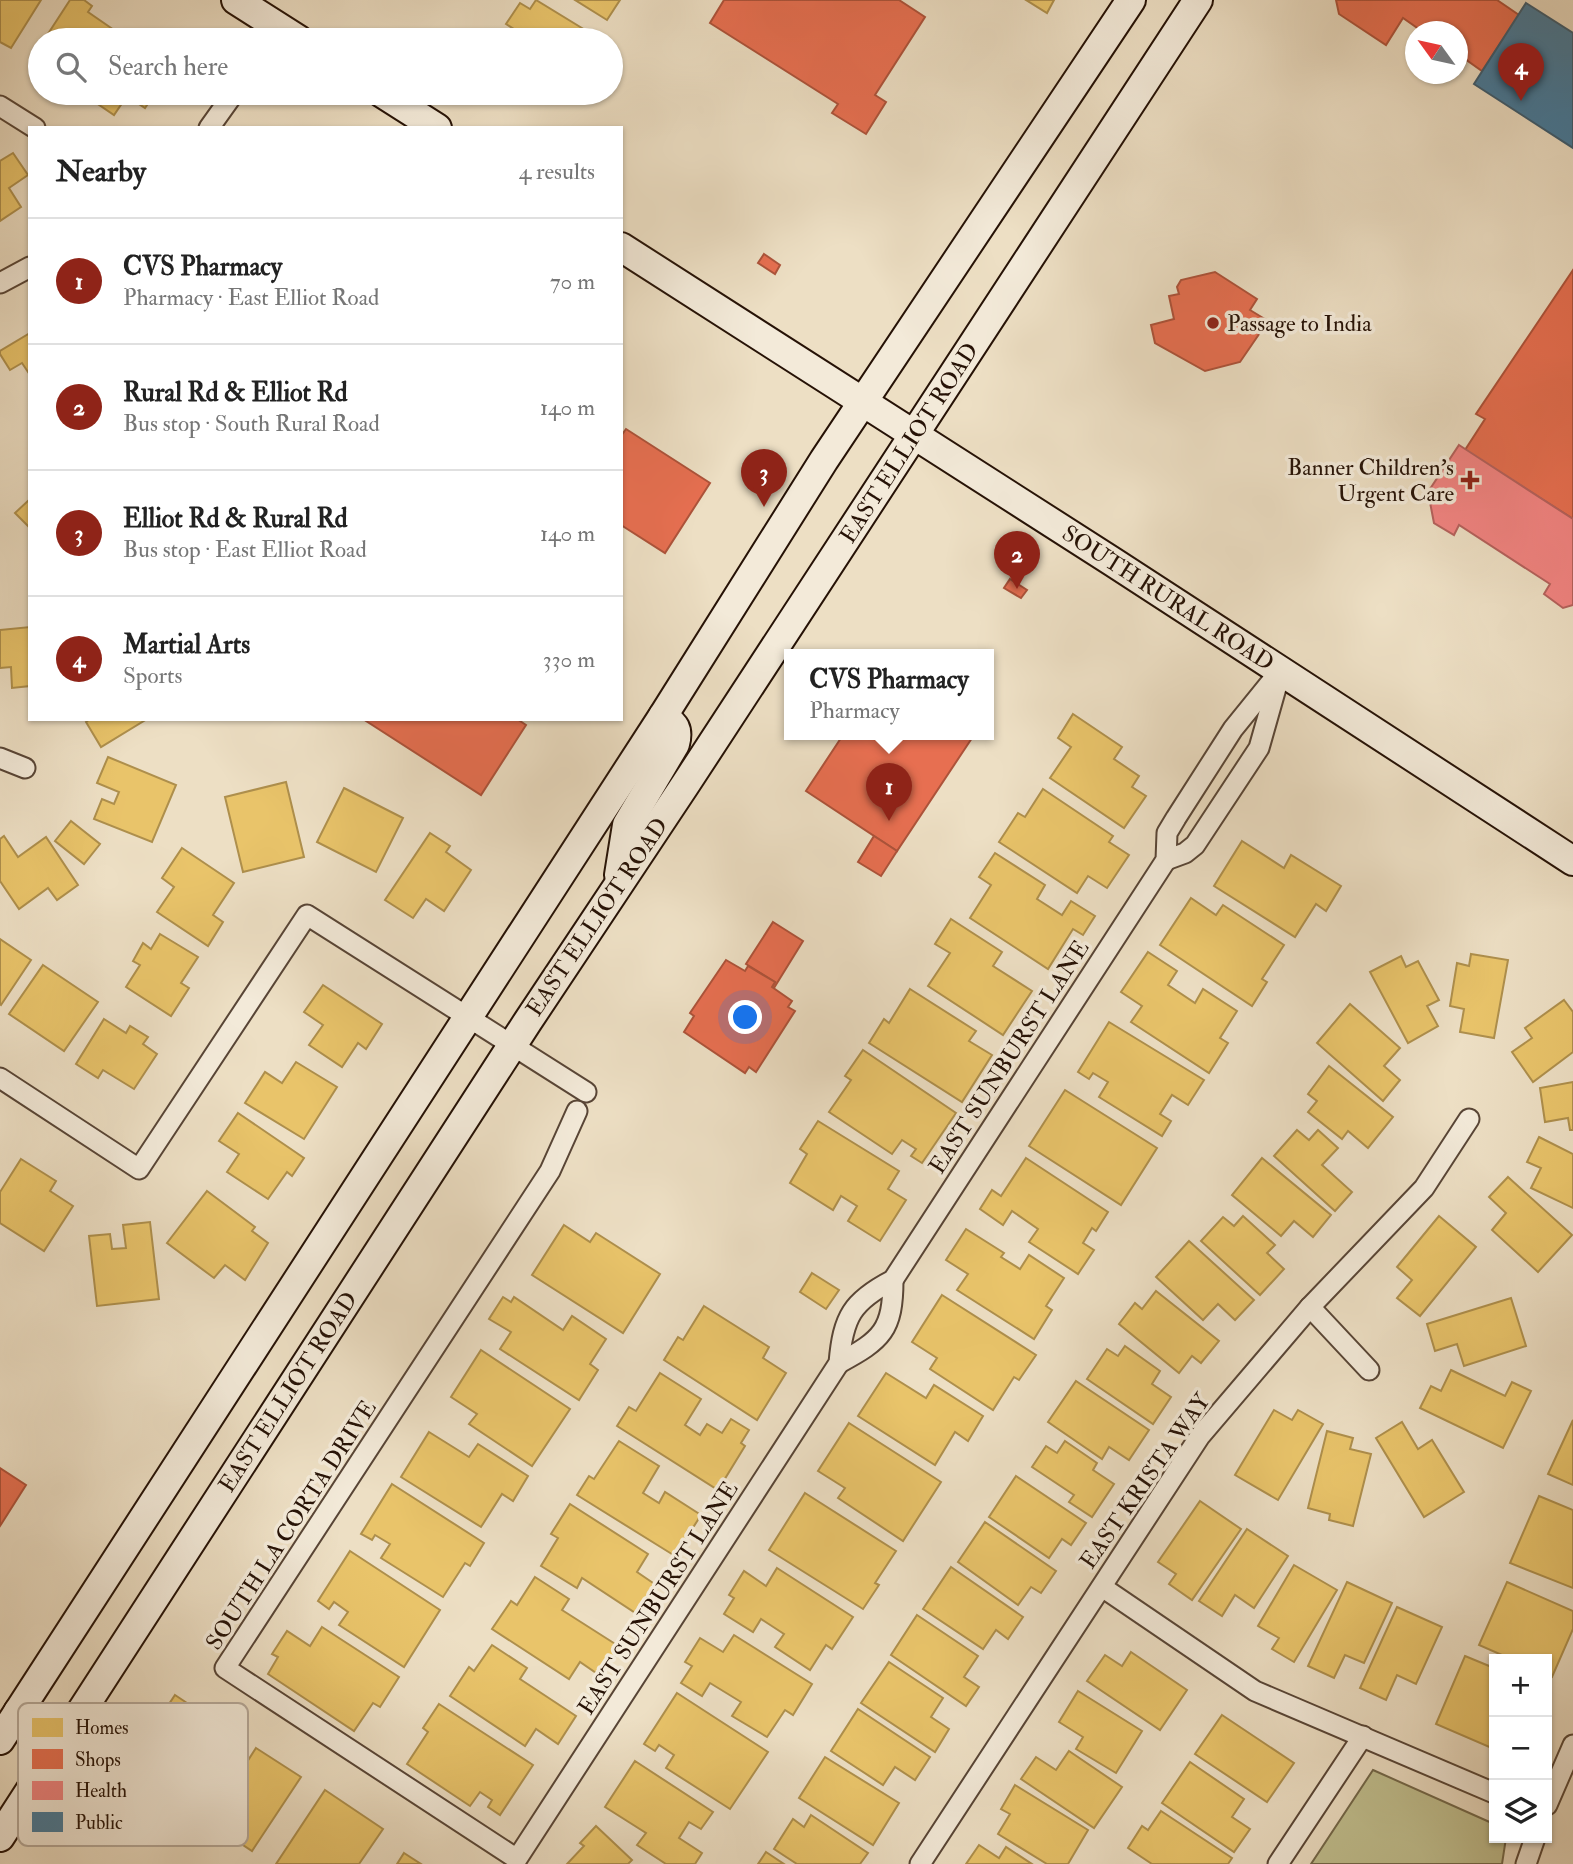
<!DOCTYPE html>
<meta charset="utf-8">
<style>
body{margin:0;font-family:"IM FELL Double Pica",serif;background:#f6f6f6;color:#222}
.controls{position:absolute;right:21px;bottom:21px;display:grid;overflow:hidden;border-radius:0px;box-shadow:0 2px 5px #0004}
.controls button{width:63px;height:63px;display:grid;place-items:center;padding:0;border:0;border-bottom:2px solid #e0e0e0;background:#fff;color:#222;font:35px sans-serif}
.compass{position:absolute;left:1405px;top:21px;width:63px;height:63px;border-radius:50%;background:#fff;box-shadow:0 2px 5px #0004;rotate:303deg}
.you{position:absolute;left:746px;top:1018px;width:24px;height:24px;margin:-18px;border:5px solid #fff;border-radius:50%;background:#1a73e8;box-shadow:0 0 0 10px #1a73e833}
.badge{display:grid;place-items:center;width:46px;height:46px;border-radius:50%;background:#8f2418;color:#fff;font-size:23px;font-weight:700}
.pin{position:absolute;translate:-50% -58px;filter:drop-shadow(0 2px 4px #0008)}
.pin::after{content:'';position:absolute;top:37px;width:24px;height:21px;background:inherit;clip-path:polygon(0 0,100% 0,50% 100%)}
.popup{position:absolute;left:784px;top:649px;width:210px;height:91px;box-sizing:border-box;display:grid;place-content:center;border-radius:0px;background:#fff;filter:drop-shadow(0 2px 5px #0005);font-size:23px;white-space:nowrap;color:#767676}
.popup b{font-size:26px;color:#222}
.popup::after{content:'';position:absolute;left:50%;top:100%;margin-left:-14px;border:14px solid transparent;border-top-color:#fff}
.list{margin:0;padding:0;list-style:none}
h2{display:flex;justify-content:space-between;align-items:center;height:91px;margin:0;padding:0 28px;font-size:30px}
h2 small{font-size:23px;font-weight:400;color:#767676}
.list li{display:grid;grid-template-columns:46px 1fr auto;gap:21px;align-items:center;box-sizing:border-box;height:126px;padding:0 28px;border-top:2px solid #e0e0e0}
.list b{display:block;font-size:26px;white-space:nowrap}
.list p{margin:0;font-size:23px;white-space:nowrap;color:#767676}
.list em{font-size:23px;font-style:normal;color:#767676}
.icon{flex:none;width:38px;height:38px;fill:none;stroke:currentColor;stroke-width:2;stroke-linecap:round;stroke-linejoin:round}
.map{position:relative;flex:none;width:1573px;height:1864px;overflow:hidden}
.search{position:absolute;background:#fff;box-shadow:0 2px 5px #0004;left:28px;top:28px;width:595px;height:77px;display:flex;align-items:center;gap:18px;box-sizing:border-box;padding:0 24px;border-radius:38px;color:#767676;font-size:26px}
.panel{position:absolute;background:#fff;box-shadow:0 2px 5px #0004;left:28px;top:126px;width:595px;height:595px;border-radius:0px}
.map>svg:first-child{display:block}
</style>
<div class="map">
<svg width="1573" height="1864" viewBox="0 0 1573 1864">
<rect width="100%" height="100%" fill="#eddfc4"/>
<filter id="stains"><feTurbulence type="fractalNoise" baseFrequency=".00286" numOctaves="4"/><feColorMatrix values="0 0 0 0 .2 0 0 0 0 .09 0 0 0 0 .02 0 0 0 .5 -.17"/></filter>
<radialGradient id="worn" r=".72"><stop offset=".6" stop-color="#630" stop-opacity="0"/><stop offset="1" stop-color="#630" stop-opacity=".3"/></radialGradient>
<path fill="#c0bf8f" stroke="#73684a" stroke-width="2" d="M1373 1770 1494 1824V1838H1506L1502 1864H1311Z"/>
<g fill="#e9c46a" stroke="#ae8f4c" stroke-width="2">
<path d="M0 0H41L11 48 0 42Z"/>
<path d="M70 0H84L92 6 88 12 114 30 108 40H44Z"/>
<path d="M536 0 590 33 585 40H531L506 24 520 3 530 9Z"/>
<path d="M575 0H620L607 20Z"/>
<path d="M1026 0H1054L1047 13Z"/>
<path d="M88 93H155L145 108 127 96 114 115 86 96Z"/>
<path d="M13 153 28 175 9 188 21 207 0 221V161Z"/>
<path d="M30 333V375L22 363 10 370 0 354V351Z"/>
<path d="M30 499V528L15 513Z"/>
<path d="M30 627V686L12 688 11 667 0 668V630Z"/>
<path d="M1073 714 1122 747 1114 759 1139 776 1132 787 1146 796 1124 828 1050 778 1071 747 1058 738Z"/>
<path d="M90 719H147L101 747 86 722Z"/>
<path d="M108 757 176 785 152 842 94 819 102 799 114 804 119 792 97 783Z"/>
<path d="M286 782 304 857 243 872 225 797Z"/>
<path d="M344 788 403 818 376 872 317 842Z"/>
<path d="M1043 789 1113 836 1109 842 1129 855 1107 888 1088 876 1077 893 999 842 1018 813 1025 817Z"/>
<path d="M71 821 100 844 84 864 55 841Z"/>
<path d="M430 833 450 846 446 852 471 870 444 911 426 899 413 918 385 900Z"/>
<path d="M4 836 18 857 46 837 78 885 57 900 48 888 19 909 0 881V839Z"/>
<path d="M1242 841 1284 868 1291 855 1341 886 1326 911 1316 904 1295 937 1214 886Z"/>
<path d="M182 848 234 883 213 915 223 922 208 946 157 912 174 887 162 878Z"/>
<path d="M995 853 1045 885 1037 899 1062 915 1071 901 1095 916 1083 935 1073 929 1048 969 970 918 991 885 979 877Z"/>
<path d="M1191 898 1216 915 1223 905 1284 945 1262 979 1267 982 1252 1006 1160 945Z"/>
<path d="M951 919 1002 952 993 966 1032 991 1003 1035 928 986 950 953 935 944Z"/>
<path d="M160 934 198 957 181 983 189 988 171 1016 126 987 140 965 133 961 143 943 151 949Z"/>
<path d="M0 939 31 960 1 1005 0 1004Z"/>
<path d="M1148 952 1177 971 1168 985 1195 1003 1203 989 1237 1011 1220 1038 1228 1043 1209 1073 1131 1022 1142 1006 1121 992Z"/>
<path d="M1471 954 1508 960 1494 1038 1460 1032 1464 1009 1450 1006 1457 963 1469 966Z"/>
<path d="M1401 956 1406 967 1418 961 1439 1000 1427 1006 1438 1026 1408 1043 1370 972Z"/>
<path d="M43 965 98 1002 64 1051 9 1014Z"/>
<path d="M323 985 382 1024 366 1049 358 1043 342 1067 309 1045 323 1025 304 1012Z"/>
<path d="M910 989 976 1031 969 1041 992 1055 962 1102 869 1043 884 1019 889 1023Z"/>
<path d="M1564 1000 1573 1012V1052L1533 1082 1512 1052 1532 1038 1525 1028Z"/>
<path d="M1350 1004 1400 1048 1384 1066 1400 1080 1383 1101 1317 1043Z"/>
<path d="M104 1019 126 1033 130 1026 148 1037 143 1044 157 1054 134 1089 103 1070 98 1078 76 1064Z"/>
<path d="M1109 1022 1204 1080 1188 1105 1172 1095 1160 1114 1171 1121 1162 1136 1099 1097 1108 1082 1093 1073 1089 1079 1078 1072Z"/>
<path d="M863 1050 956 1113 922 1163 911 1156 916 1149 902 1140 892 1154 829 1112 851 1080 845 1076Z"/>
<path d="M296 1062 337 1087 304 1139 245 1103 265 1072 282 1083Z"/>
<path d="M1329 1066 1393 1117 1368 1148 1348 1131 1342 1139 1308 1112 1317 1101 1308 1094Z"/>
<path d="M1573 1082V1130H1570L1568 1118 1545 1122 1540 1088Z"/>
<path d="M1065 1090 1157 1148 1121 1205 1029 1146Z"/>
<path d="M238 1113 304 1158 292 1176 287 1172 268 1199 227 1172 239 1154 219 1141Z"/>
<path d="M818 1121 899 1171 888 1189 906 1200 880 1241 848 1221 857 1206 841 1196 833 1210 790 1183 807 1154 800 1149Z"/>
<path d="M1297 1130 1309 1140 1318 1130 1338 1148 1322 1165 1352 1192 1335 1211 1274 1156Z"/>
<path d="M1539 1137 1573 1154V1208L1531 1188 1541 1168 1527 1162Z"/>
<path d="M1026 1158 1108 1212 1096 1231 1092 1228 1083 1243 1094 1250 1078 1274 1029 1242 1038 1229 1012 1211 1003 1225 980 1209 992 1190 1001 1196Z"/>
<path d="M1262 1158 1331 1215 1313 1237 1294 1221 1281 1236 1232 1195Z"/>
<path d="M21 1159 56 1181 50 1191 73 1206 44 1251 0 1223V1192Z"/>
<path d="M1508 1177 1572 1235 1538 1272 1492 1230 1506 1213 1489 1197Z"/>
<path d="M207 1191 255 1227 252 1231 268 1243 245 1280 225 1265 214 1278 167 1243Z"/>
<path d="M1243 1216 1275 1245 1267 1253 1284 1269 1260 1295 1201 1241 1223 1217 1234 1226Z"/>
<path d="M1439 1216 1476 1247 1420 1316 1397 1298 1412 1280 1397 1267Z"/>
<path d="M150 1222 159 1299 97 1306 89 1236 110 1234 112 1249 126 1248 123 1225Z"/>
<path d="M564 1225 590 1242 596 1233 660 1274 623 1333 532 1275Z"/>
<path d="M966 1229 1004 1253 1001 1257 1020 1269 1029 1255 1064 1278 1046 1306 1052 1310 1034 1339 957 1290 968 1274 946 1260Z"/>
<path d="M1189 1241 1254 1300 1235 1320 1218 1304 1203 1320 1156 1277Z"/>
<path d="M812 1273 839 1290 826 1309 800 1292Z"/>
<path d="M1156 1291 1219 1341 1201 1363 1192 1356 1179 1373 1119 1324 1135 1303 1142 1309Z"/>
<path d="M942 1295 1036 1355 1019 1380 1014 1377 993 1410 930 1369 937 1358 912 1342Z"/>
<path d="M503 1297 511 1302 514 1297 563 1330 572 1316 606 1339 590 1364 598 1370 579 1400 500 1349 511 1332 489 1319Z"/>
<path d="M1511 1298 1526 1346 1464 1366 1457 1344 1435 1351 1427 1324Z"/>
<path d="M704 1306 769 1347 763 1358 786 1373 757 1420 664 1360 678 1337 683 1340Z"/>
<path d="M1125 1346 1160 1371 1152 1384 1171 1397 1153 1424 1087 1379 1107 1349 1118 1356Z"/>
<path d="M481 1350 570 1409 532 1466 469 1424 477 1414 451 1397Z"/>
<path d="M1451 1370 1505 1396 1512 1382 1531 1391 1503 1448 1420 1408 1431 1386 1441 1391Z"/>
<path d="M660 1373 701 1399 685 1425 700 1435 707 1424 722 1433 731 1419 749 1430 741 1443 745 1446 718 1490 617 1426 629 1407 636 1411Z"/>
<path d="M886 1373 926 1398 934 1385 983 1416 968 1441 955 1432 935 1465 858 1416Z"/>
<path d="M1076 1381 1149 1430 1129 1460 1109 1447 1102 1459 1048 1422Z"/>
<path d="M1274 1410 1292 1420 1298 1410 1323 1424 1278 1500 1235 1475Z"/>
<path d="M1573 1420V1485L1548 1474Z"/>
<path d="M1402 1422 1418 1449 1432 1440 1464 1492 1424 1517 1376 1438Z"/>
<path d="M849 1423 941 1482 903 1541 838 1498 845 1488 818 1471Z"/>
<path d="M1327 1431 1353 1438 1350 1449 1371 1454 1353 1526 1329 1520 1330 1514 1308 1508Z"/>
<path d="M429 1432 469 1457 478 1444 528 1476 513 1501 502 1494 481 1527 401 1477Z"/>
<path d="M619 1441 659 1466 643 1493 659 1503 665 1492 701 1515 675 1556 577 1495 589 1476 594 1479Z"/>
<path d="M1065 1441 1097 1463 1093 1470 1114 1484 1092 1517 1069 1502 1074 1495 1032 1467 1046 1446 1057 1453Z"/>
<path d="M1016 1476 1086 1523 1071 1545 1062 1539 1049 1558 989 1517Z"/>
<path d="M392 1484 484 1543 470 1566 465 1563 443 1597 381 1558 390 1544 375 1535 372 1540 361 1534Z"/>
<path d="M805 1493 896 1551 875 1583 879 1585 863 1609 769 1550Z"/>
<path d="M1539 1496 1573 1510V1588L1510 1563Z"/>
<path d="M1200 1501 1241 1529 1192 1600 1169 1584 1176 1574 1158 1562Z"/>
<path d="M570 1504 648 1554 637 1572 656 1585 637 1614 582 1578 577 1588 541 1566 558 1538 551 1534Z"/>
<path d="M985 1522 1056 1571 1041 1593 1031 1587 1018 1605 958 1562Z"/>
<path d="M1247 1529 1288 1556 1254 1608 1235 1595 1222 1616 1199 1601Z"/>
<path d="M350 1551 440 1610 404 1667 339 1625 348 1612 334 1602 329 1609 318 1601Z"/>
<path d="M1294 1565 1337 1590 1294 1662 1272 1649 1279 1638 1258 1626Z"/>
<path d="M951 1567 1023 1617 1008 1639 996 1630 983 1649 923 1609Z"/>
<path d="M777 1568 853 1617 832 1649 826 1645 810 1670 775 1647 784 1634 761 1619 753 1632 724 1614 734 1598 729 1595 744 1571 766 1586Z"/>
<path d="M535 1577 569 1599 562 1610 620 1647 602 1677 580 1662 569 1679 492 1629 511 1601 517 1605Z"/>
<path d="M1347 1582 1392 1603 1364 1663 1345 1655 1334 1678 1308 1666Z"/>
<path d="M1507 1582 1573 1611V1629L1552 1677 1547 1675V1659H1511L1479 1645Z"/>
<path d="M1397 1607 1442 1627 1416 1684 1397 1675 1386 1700 1360 1688Z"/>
<path d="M917 1615 978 1656 964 1677 979 1687 966 1706 891 1655Z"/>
<path d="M322 1627 399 1677 380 1707 373 1703 354 1731 268 1674 278 1657 272 1654 287 1631 310 1646Z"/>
<path d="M734 1635 812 1684 793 1715 785 1710 767 1737 732 1716 741 1702 710 1683 702 1696 681 1683 692 1666 685 1662 700 1638 723 1652Z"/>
<path d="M492 1645 527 1668 520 1679 576 1716 558 1744 536 1729 525 1746 450 1696 469 1667 474 1671Z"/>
<path d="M1131 1652 1187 1690 1160 1730 1087 1681 1105 1655 1122 1666Z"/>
<path d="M1465 1656 1494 1668V1749L1436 1724Z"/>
<path d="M889 1662 943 1698 931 1717 949 1729 935 1752 861 1703Z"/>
<path d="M1078 1691 1142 1731 1116 1773 1076 1749 1083 1737 1059 1722Z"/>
<path d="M677 1693 768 1752 730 1809 666 1768 674 1755 659 1745 655 1751 644 1744Z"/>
<path d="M175 1695 196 1709 200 1704 220 1718 216 1724 229 1733 218 1750 205 1741 194 1756 183 1749 172 1765 199 1782 172 1822 136 1798 132 1803 112 1790Z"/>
<path d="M439 1704 533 1765 500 1815 488 1807 492 1800 480 1792 470 1806 407 1764 428 1732 423 1728Z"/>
<path d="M858 1709 930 1757 915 1780 895 1767 883 1785 831 1751Z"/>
<path d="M1222 1715 1294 1763 1267 1802 1195 1754Z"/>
<path d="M256 1748 301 1777 252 1851 219 1829 209 1844 186 1829 219 1780 231 1787Z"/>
<path d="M1069 1751 1122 1787 1094 1828 1021 1779 1036 1757 1056 1770Z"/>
<path d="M825 1757 899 1803 873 1845 799 1798Z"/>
<path d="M635 1761 713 1812 701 1829 689 1822 679 1838 702 1853 695 1864H666L637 1845 646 1833 605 1807Z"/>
<path d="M1190 1762 1244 1799 1232 1817 1250 1829 1234 1852 1162 1803Z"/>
<path d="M1015 1785 1088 1830 1068 1864H1047L998 1834 1010 1814 1001 1809Z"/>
<path d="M325 1790 383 1829 359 1864H276Z"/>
<path d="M1161 1811 1232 1858 1228 1864H1152L1128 1848 1142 1826 1148 1830Z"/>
<path d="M811 1815 868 1853 860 1864H797L774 1849 793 1819 804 1827Z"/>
<path d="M596 1826 632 1860 628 1864H567L584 1846 580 1843Z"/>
<path d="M979 1845 999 1858 1006 1847 1032 1864H966Z"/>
<path d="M766 1852 784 1864H758Z"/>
<path d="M404 1853 421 1864H397Z"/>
</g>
<g fill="#e76f51" stroke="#ad533a" stroke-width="2">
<path d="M724 0H899L925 17 875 95 886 102 866 134 832 113 838 104 710 23Z"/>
<path d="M1336 0H1497L1519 15 1482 71 1458 54V32H1423L1403 18 1386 45 1339 14Z"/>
<path d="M764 254 780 265 775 274 758 263Z"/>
<path d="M1573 270V519L1465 450 1485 419 1476 414Z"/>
<path d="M1215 272 1257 299 1250 310 1268 321 1240 362 1205 371 1155 343 1151 325 1174 319 1169 296 1179 294 1177 287 1181 280Z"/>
<path d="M626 429 710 483 665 553 621 525V436Z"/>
<path d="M1010 579 1027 590 1021 598 1004 588Z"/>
<path d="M363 719H517L526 725 481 795Z"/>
<path d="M843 735H974L897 851 806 791Z"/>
<path d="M874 836 897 851 881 876 858 862Z"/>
<path d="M773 922 803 941 774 988 772 987 775 982 746 964Z"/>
<path d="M726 960 745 971 748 966 775 982 772 987 792 1001 788 1007 795 1011 756 1072 749 1067 745 1073 684 1032 694 1016 690 1013Z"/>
<path d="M0 1468 26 1485 0 1526Z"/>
</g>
<path fill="#f28482" stroke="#b5625d" stroke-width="2" d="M1459 445 1573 519V605L1563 608 1544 594 1550 584 1459 525 1454 535 1434 523 1428 492Z"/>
<path fill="#457b9d" stroke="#3c5c70" stroke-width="2" d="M1526 3 1573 33V148L1474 84Z"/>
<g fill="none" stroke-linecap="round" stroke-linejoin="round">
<defs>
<g id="minor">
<path d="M0 106 35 128"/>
<path d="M209 128 234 93"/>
<path d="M0 283 30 267"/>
<path d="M0 758 25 768"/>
<path d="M1166 860 1185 853 1195 845 1259 748 1278 681"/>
<path d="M0 1078 139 1169 307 915 586 1092"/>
<path d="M577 1111 550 1171 225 1668 517 1859 839 1363C843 1317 852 1301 893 1280L1166 860 1167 833 1176 818 1233 729 1280 671"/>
<path d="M1310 1307 1369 1370"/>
<path d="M839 1363C882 1340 893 1330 893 1280"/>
<path d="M1102 1587 1255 1691 1494 1793"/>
<path d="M1547 1805 1573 1745"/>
<path d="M920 1864 1200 1436 1310 1307 1424 1188 1469 1119"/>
<path d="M1278 1864 1363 1736"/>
<path d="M1526 1864 1535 1838"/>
</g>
<g id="secondary">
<path d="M236 0 299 40"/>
<path d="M382 93 437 128"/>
<path d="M621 247 1113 562 1573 861"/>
<path d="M619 875 627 825 675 744C679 729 675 725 663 716"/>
<path d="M18 1712 62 1741"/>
<path d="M0 1740 663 716 824 460 1131 0"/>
<path d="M0 1837 528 1021 685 785 1198 0"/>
</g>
</defs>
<use href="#minor" stroke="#584536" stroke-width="23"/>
<use href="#secondary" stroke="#261206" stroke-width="32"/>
<use href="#minor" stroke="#f3ead9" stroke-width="19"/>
<use href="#secondary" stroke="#f3ead9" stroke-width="28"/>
</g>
<g fill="#8f2418" stroke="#f3ead9" stroke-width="2.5">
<circle cx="1213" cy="323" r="7"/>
<path d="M1466.5 469.5h7v7h7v7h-7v7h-7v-7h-7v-7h7z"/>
</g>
<g text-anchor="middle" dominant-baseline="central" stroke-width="7" stroke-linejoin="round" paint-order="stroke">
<g font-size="23" fill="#261206" stroke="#f3ead9" text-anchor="start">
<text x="1227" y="323">Passage to India</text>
<text x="1454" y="467" text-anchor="end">Banner Children's<tspan x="1454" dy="26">Urgent Care</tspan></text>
</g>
<g font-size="23" fill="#261206" stroke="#f3ead9">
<text transform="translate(909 443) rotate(-57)">EAST ELLIOT ROAD</text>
<text transform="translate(1168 598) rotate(33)">SOUTH RURAL ROAD</text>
<text transform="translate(597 917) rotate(-56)">EAST ELLIOT ROAD</text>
<text transform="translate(1009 1057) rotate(-57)">EAST SUNBURST LANE</text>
<text transform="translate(288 1392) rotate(-57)">EAST ELLIOT ROAD</text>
<text transform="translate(1145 1481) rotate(-55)">EAST KRISTA WAY</text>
<text transform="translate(291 1525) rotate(-57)">SOUTH LA CORTA DRIVE</text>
<text transform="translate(658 1598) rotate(-57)">EAST SUNBURST LANE</text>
</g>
</g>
<rect x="18" y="1703" width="230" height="143" rx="10" fill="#f3ead9" stroke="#b6a99a" stroke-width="2"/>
<rect x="32" y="1718" width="31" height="19" fill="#e9c46a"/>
<rect x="32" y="1749" width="31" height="20" fill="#e76f51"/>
<rect x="32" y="1781" width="31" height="19" fill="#f28482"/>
<rect x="32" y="1812" width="31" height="20" fill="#457b9d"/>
<g font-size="19" fill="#261206">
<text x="75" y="1734">Homes</text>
<text x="75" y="1766">Shops</text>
<text x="75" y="1797">Health</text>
<text x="75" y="1829">Public</text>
</g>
<rect width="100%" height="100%" filter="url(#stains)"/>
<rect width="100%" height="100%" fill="url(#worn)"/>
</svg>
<div class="controls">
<button>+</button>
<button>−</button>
<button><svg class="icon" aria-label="layers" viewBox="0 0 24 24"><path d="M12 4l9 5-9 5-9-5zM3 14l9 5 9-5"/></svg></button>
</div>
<svg class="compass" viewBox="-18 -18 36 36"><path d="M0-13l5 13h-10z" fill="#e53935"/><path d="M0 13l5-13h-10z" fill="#767676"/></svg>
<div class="you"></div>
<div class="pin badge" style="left:889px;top:821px">1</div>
<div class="popup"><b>CVS Pharmacy</b>Pharmacy</div>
<div class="pin badge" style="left:1017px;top:589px">2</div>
<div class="pin badge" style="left:764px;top:507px">3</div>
<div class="pin badge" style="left:1521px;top:101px">4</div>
<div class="search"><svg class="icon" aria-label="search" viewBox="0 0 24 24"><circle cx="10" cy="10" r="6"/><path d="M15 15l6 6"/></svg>Search here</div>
<section class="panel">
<h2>Nearby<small>4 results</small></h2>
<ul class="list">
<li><span class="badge">1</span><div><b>CVS Pharmacy</b><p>Pharmacy · East Elliot Road</p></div><em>70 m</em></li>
<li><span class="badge">2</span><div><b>Rural Rd &amp; Elliot Rd</b><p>Bus stop · South Rural Road</p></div><em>140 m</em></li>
<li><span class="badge">3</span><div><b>Elliot Rd &amp; Rural Rd</b><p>Bus stop · East Elliot Road</p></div><em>140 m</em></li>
<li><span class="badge">4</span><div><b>Martial Arts</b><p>Sports</p></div><em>330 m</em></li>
</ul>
</section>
</div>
